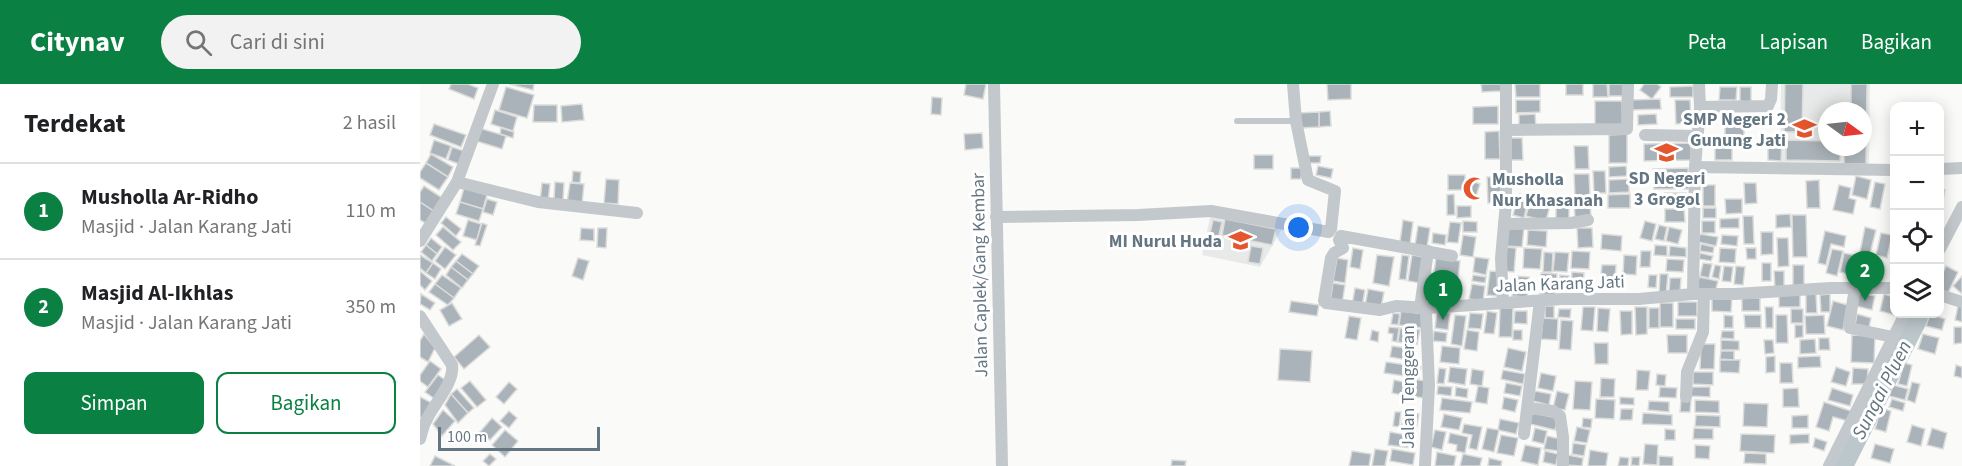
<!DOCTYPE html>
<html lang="id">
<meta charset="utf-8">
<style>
body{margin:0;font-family:"Source Sans 3",sans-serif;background:#f2f2f2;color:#202124}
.controls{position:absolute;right:18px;top:18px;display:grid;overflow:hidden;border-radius:12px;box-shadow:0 3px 15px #0003}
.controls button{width:54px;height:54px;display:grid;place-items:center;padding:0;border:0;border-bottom:2px solid #e0e0e0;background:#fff;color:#202124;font:30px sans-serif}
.compass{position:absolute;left:1398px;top:18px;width:54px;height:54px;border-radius:50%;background:#fff;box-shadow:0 3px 15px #0003;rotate:105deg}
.scale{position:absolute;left:18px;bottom:15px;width:162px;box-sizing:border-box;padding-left:6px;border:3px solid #657683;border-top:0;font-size:16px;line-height:21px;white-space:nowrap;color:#657683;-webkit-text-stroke:4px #fff;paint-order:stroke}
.you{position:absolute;left:879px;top:144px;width:21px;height:21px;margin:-15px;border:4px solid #fff;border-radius:50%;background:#1a73e8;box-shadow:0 0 0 9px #1a73e833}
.badge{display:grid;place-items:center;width:39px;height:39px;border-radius:50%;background:#0b8043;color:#fff;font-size:20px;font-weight:700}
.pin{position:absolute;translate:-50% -50px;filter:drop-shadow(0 2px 3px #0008)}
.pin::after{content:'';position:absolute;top:32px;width:21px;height:18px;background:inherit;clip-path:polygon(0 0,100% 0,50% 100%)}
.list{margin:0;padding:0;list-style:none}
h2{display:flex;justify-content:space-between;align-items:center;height:78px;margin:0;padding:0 24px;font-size:26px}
h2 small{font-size:20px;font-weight:400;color:#757577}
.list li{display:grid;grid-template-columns:39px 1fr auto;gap:18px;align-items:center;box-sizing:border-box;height:96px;padding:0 24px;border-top:2px solid #e0e0e0}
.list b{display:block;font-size:22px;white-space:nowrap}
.list p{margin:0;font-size:20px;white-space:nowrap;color:#757577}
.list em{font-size:20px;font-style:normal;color:#757577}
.actions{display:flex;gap:12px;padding:18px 24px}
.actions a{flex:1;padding:14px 0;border:2px solid #0b8043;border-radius:12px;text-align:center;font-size:21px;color:#0b8043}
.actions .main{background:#0b8043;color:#fff}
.icon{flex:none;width:33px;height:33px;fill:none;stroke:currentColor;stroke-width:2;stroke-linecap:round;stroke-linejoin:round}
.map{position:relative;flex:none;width:1542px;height:382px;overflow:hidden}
header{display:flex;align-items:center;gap:36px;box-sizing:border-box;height:84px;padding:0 30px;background:#0b8043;color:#fff}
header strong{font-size:28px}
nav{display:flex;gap:33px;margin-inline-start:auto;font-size:21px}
.search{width:420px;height:54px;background:#f2f2f2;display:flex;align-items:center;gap:15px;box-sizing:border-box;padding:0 21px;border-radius:33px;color:#757577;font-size:22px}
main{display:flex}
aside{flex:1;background:#fff}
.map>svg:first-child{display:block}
</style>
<header>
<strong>Citynav</strong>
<div class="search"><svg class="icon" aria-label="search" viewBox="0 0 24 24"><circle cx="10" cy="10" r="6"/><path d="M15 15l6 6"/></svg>Cari di sini</div>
<nav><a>Peta</a><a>Lapisan</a><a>Bagikan</a></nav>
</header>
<main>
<aside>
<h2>Terdekat<small>2 hasil</small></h2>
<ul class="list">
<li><span class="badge">1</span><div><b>Musholla Ar-Ridho</b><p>Masjid · Jalan Karang Jati</p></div><em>110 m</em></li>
<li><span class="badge">2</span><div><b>Masjid Al-Ikhlas</b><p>Masjid · Jalan Karang Jati</p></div><em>350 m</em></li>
</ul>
<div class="actions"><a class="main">Simpan</a><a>Bagikan</a></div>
</aside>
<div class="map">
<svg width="1542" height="382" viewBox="0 0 1542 382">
<rect width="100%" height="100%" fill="#fafaf8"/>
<g fill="#e8e9e9" fill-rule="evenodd">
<path d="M1361 0H1450L1449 85 1360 84ZM1407 27H1443V63H1407Z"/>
<path d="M791 128 863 143 840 183 782 171Z"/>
</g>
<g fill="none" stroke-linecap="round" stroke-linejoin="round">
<path stroke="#bbc7cb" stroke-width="20" d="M1423 382 1500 230"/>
</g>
<g fill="#aab3b9" stroke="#dcdcda" stroke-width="1.5">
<path d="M31 0H48L58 4 54 15 29 5Z"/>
<path d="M89 0H114L113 6Z"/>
<path d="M546 0H566L563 15 544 11Z"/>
<path d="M907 0H931V15L908 16Z"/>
<path d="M1061 0H1081V7L1062 8Z"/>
<path d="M1095 0H1120V13H1096Z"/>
<rect x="1146" y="0" width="17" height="11"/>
<path d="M1173 0H1187L1188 13H1173Z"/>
<rect x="1189" y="0" width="14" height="12"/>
<path d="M1224 0H1237L1241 3 1232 15 1220 6Z"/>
<path d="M1365 0H1383L1382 48H1364Z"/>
<path d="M1431 0H1447L1446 80H1424V63H1443V27H1431Z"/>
<path d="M1273 2V13H1250V3Z"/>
<path d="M86 3 114 11 107 34 79 26Z"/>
<path d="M1300 3H1317L1316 16H1299Z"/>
<rect x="1320" y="3" width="11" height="16"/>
<path d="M512 13 522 14 521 31 511 30Z"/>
<path d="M1240 15 1241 25 1211 26V16Z"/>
<path d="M1096 16H1120V28L1096 29Z"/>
<path d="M1255 16H1270L1271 39 1256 40Z"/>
<path d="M1175 17H1202L1203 42H1175Z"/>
<path d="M162 20 164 36 142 38 141 22Z"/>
<path d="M114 21H137V38H113Z"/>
<path d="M1078 22V40H1053V23Z"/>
<path d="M75 26 97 33 93 47 71 40Z"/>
<path d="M910 27 911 42 899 43V28Z"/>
<path d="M899 28V43L879 44 878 29Z"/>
<path d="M1115 30 1116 44 1099 45V31Z"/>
<path d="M1236 30 1237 40 1218 41V31Z"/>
<rect x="1305" y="33" width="19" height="19"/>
<path d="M14 40 46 51 41 63 10 51Z"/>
<path d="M59 44 86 52 82 65 56 57Z"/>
<path d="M81 44 94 48 93 54 80 50Z"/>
<path d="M1079 47 1080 75H1065V48Z"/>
<path d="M562 49 563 64 545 66 544 50Z"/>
<path d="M1207 50V79H1189V51Z"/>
<path d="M1090 54H1102L1103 76H1091Z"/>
<path d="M14 56 31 62 26 75 10 69Z"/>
<path d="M1366 56 1407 57V63H1421L1420 77 1366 76Z"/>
<path d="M1348 57H1362L1361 77 1348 76Z"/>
<path d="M1271 59V76L1224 77V60Z"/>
<path d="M1154 62H1168L1169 85H1155Z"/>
<path d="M32 63 44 67 39 80 28 76Z"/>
<rect x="1295" y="63" width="17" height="13"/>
<path d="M11 70 33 83 28 93 6 79Z"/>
<rect x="834" y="71" width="19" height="14"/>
<path d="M887 72H901L900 79H887Z"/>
<path d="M6 79 28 93 19 106 0 94V88Z"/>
<path d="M898 82 913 85 911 94 896 91Z"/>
<path d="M1206 82 1207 92 1189 93V83Z"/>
<path d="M871 84H882L881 95H871Z"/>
<path d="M1268 84 1269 105H1234L1233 85Z"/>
<path d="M153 87 161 88 160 99 152 98Z"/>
<path d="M1173 87H1185L1186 109H1174Z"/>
<path d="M1154 90H1169L1170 113 1155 114Z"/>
<rect x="1028" y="91" width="17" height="15"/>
<path d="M1436 92 1451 96 1447 115 1432 111Z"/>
<path d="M1067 93H1081V119H1068Z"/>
<path d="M186 95 199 96 198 120 184 119Z"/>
<path d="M1209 95V108L1189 109V96Z"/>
<path d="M1399 96 1400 124H1387L1386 97Z"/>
<path d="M1052 97 1060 100 1056 112 1047 109Z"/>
<path d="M135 98 144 99 143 116 134 115Z"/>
<path d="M1455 98 1465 100 1460 125 1450 123Z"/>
<path d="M122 99 130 100 128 119 120 118Z"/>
<path d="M150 99 164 100 162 120 147 119Z"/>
<path d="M1324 99H1336L1337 119 1325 120Z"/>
<rect x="1283" y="101" width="12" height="21"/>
<path d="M1419 101 1431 104 1429 114 1436 116 1433 130 1413 126Z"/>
<path d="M4 102 24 115 15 128 0 118V108Z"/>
<path d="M44 104 67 111 63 125 40 118Z"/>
<path d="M1520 104 1525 106 1521 126 1520 125Z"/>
<path d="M1245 109H1266V118L1246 119Z"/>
<path d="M1034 110 1035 131H1027V111Z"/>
<path d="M1099 110 1109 112 1104 134 1093 131Z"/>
<path d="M1210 110V124H1188V111Z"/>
<path d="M67 115 77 118 73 131 63 128Z"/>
<path d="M1305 115H1322V129L1306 130Z"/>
<path d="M1110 117 1130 122 1126 137 1106 132Z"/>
<path d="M1154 117H1170L1171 134 1155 135Z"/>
<path d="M0 118 15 128 7 140 0 136Z"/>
<path d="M40 118 63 125 59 137 36 130Z"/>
<rect x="1136" y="119" width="13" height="18"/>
<path d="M1037 122H1051V133L1037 134Z"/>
<rect x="1283" y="124" width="13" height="10"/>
<path d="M1245 125H1264L1265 138H1245Z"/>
<path d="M1370 130 1371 143 1356 144V131Z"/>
<path d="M1372 131H1386L1387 173H1373Z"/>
<path d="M1323 132H1333L1334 160H1324Z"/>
<path d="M26 133 41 145 36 152 21 139Z"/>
<path d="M1319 134V144H1300V135Z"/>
<path d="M805 135 856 145 852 161 802 151Z"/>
<path d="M48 136 61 140 57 156 43 152Z"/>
<path d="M793 136 802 138 796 165 787 163Z"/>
<path d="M983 136 993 138 990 160 980 158Z"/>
<path d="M1043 137 1057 138V148H1043Z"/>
<path d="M1225 137 1236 140 1232 157 1220 154Z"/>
<rect x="1282" y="137" width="13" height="12"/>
<path d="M1030 138 1041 139 1038 159 1027 158Z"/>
<path d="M62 139 67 141 60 162 55 161Z"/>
<path d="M1239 141 1247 143 1244 157 1235 155Z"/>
<path d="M998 142 1010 144 1007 163 995 161Z"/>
<path d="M23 143 41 158 33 166 16 151Z"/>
<path d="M1087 143 1104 144 1102 163 1086 162Z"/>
<path d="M1249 143 1262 146 1258 160 1246 157Z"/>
<path d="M1445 143 1456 146 1450 170 1440 168Z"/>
<path d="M161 144 174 145V157L160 156Z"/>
<path d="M178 144H187L186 164 177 163Z"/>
<path d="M1157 144H1172L1173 163 1158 164Z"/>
<path d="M1108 146 1127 147 1126 163 1107 161Z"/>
<path d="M1405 147 1426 152 1424 163 1411 160 1406 181 1398 179Z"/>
<path d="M1341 148H1353V170L1341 171Z"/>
<path d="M1013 149 1026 151 1025 161 1012 159Z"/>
<path d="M1461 149 1472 151 1467 174 1456 171Z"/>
<path d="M1182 150 1202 152 1201 167 1181 165Z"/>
<path d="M1280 150 1298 153 1296 162 1278 158Z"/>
<path d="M1043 151 1056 153 1053 173 1040 171Z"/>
<path d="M1302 151 1318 152 1317 162 1301 160Z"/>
<path d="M11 154 22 163 17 170 6 161Z"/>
<path d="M1357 154H1368L1369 182 1358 183Z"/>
<path d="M1281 160 1294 163 1293 169 1280 167Z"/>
<path d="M6 161 17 170 12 177 1 168Z"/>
<path d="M1235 161 1247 162V172L1234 171Z"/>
<path d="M831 162 843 164 840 180 828 178Z"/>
<path d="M1250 162 1266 164V173L1249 172Z"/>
<path d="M25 163 36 171 25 185 15 177Z"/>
<path d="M1085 163 1096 164 1094 188 1083 187Z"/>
<path d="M933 164 943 166 940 185 930 183Z"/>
<path d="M1104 164 1122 165 1120 185 1103 184Z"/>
<path d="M1300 164 1316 165 1315 179 1299 178Z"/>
<path d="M1326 164H1336V175H1327Z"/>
<path d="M1412 165 1423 167 1417 192 1406 189Z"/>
<path d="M1152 167 1170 168 1169 185 1151 184Z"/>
<path d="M1221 167H1231L1230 183H1220Z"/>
<path d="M1124 168 1133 169 1132 188H1123Z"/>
<path d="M1135 168 1149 169 1147 188 1133 187Z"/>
<path d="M1280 169 1293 172 1291 177 1279 175Z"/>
<path d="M1424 169 1437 172 1432 191 1420 188Z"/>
<path d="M42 170 59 182 53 190 36 177Z"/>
<path d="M0 171 13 179 6 189 0 184Z"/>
<path d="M957 171 974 173 969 202 953 199Z"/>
<path d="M982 171 989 172 986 196 979 195Z"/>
<path d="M992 171 1004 173 1000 199 988 197Z"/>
<path d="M1204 171 1217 172 1216 191 1203 190Z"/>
<path d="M1055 173 1069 175 1066 191 1053 188Z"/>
<path d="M1442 173 1451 175 1446 193 1438 191Z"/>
<path d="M158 174 169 177 163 196 152 192Z"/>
<path d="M917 174 928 176 925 199 913 197Z"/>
<path d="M1016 174 1040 177 1036 213 1011 210Z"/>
<path d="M1247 175 1264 176 1263 188 1246 187Z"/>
<path d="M36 177 53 190 48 196 31 183Z"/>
<path d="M13 179 21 185 15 195 6 189Z"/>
<path d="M1283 179 1292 180 1289 194 1280 192Z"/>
<rect x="1342" y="179" width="9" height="18"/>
<path d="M1182 181H1196L1195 199 1180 198Z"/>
<path d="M1295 181 1301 182 1299 195 1292 193Z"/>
<rect x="1373" y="181" width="11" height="23"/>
<path d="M1304 182 1313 183 1311 198 1302 197Z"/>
<path d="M1316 182 1325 183 1323 201 1314 200Z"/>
<path d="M1526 182 1538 188 1528 209 1520 205V195Z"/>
<path d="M31 183 48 196 42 204 26 191Z"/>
<path d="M0 187 12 197 5 206 0 201Z"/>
<path d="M1070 187 1081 188 1077 212 1067 211Z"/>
<path d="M1354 187H1364V206H1355Z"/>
<path d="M1152 188 1164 189 1163 204H1151Z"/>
<path d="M1121 189 1137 190 1135 211 1120 210Z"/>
<path d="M1240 190H1248L1246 212 1239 211Z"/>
<path d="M22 191 41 204 34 214 15 200Z"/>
<path d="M1053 191 1066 193 1065 199 1052 197Z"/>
<path d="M1140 191 1149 192 1148 207 1139 206Z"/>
<path d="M1229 191H1237L1236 204 1228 203Z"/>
<path d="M1094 192 1109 193 1107 213 1092 212Z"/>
<path d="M1542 192V210L1533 202Z"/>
<path d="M1279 193 1298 197 1295 209 1277 205Z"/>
<path d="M1250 194H1261L1260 209 1249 208Z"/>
<path d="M913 199 925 201 922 220 910 218Z"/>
<path d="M15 200 34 214 28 221 9 208Z"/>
<path d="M1052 200 1065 202 1063 217 1049 215Z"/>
<path d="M935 204 945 206 942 223 932 221Z"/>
<path d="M948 205 964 208 961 224 945 222Z"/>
<path d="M1380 209V223H1359V210Z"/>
<path d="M1439 209 1455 212 1452 226 1436 222Z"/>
<path d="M1 210 15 219 10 226 0 220Z"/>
<path d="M1386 210H1396L1397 229H1386Z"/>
<path d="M1410 210V228H1401L1400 211Z"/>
<path d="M1464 210 1474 213V231L1460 227Z"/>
<path d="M1292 213 1312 214 1311 228 1292 227Z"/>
<rect x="1322" y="214" width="18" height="13"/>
<path d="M871 217 899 221 897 232 869 228Z"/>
<path d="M1413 217 1428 221 1423 246 1407 242Z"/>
<rect x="1258" y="218" width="19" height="14"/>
<path d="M32 219 42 235 29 242 20 226Z"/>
<rect x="1240" y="219" width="13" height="24"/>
<rect x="1125" y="222" width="9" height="12"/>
<path d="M1538 222 1542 223V238L1535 236Z"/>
<path d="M1163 223H1175L1173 247 1161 246Z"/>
<path d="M1215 223H1227V250L1216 251Z"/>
<path d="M1345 223H1353V244H1346Z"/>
<path d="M1080 224H1093L1092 253H1079Z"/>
<path d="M1178 224 1190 225 1188 248 1177 247Z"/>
<rect x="1229" y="224" width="10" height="20"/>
<path d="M1139 225H1151L1150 234 1138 233Z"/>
<rect x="1371" y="225" width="12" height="14"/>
<path d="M981 227 1004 230 1002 244 979 241Z"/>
<path d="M1017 227 1030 229 1028 246 1015 244Z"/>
<path d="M1067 227 1077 229 1074 250 1064 249Z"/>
<path d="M1095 227H1107V240L1094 239Z"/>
<path d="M1200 227H1212V250L1201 251Z"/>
<path d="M973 229 980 230 978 241 971 240Z"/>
<path d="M1050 229 1063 230 1061 245 1048 244Z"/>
<path d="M1437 230 1451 234 1449 244 1435 241Z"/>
<path d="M1510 230 1525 235 1522 246 1506 242Z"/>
<path d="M1035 231 1046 232 1042 262 1031 260Z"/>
<path d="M1304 231 1313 232V244H1304Z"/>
<path d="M1324 231H1341V244H1325Z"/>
<path d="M1356 231H1367L1368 259H1356Z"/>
<path d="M1404 231 1405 250H1386L1385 232Z"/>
<path d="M929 232 941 234 937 256 925 254Z"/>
<path d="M1123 234 1138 235 1137 256 1121 255Z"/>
<rect x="1256" y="235" width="19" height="10"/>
<path d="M1141 236 1153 237 1151 266 1139 265Z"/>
<path d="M1375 241H1383V253L1375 254Z"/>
<path d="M969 243 979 244 977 258 972 257 973 250 968 249Z"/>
<path d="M1534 243H1542V259L1534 260Z"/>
<path d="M980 244 1000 246 997 261 978 258Z"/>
<path d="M952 246 959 248 958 258 950 256Z"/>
<path d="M1047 246 1059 248 1057 267 1044 265Z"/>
<rect x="1093" y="246" width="9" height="10"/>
<path d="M1014 247 1027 249 1026 258 1013 257Z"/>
<path d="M1302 247H1314V255L1301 254Z"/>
<path d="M4 250 15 264 8 278 0 273V257Z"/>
<path d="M1503 250 1519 254 1515 270 1498 265Z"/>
<path d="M59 251 70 263 44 285 34 273Z"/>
<path d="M1247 251H1267V269H1248Z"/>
<path d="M1432 251 1455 252 1454 279 1431 278Z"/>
<path d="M1399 254H1409L1410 266H1399Z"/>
<path d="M1395 255 1396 269 1380 270V256Z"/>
<path d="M1301 256 1319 257V266H1301Z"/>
<path d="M1344 256H1353L1354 269 1345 270Z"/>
<path d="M1174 259H1188V280H1175Z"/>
<path d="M1281 260H1295L1294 285H1280Z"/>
<path d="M972 262 994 265 992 277 970 273Z"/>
<path d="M1022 262 1040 264 1039 280 1020 278Z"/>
<path d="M1088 264 1106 268 1102 287 1084 283Z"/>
<path d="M860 265 892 267 890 298 858 296Z"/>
<path d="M1301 267H1314V276L1300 275Z"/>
<path d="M1355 272V288L1346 289V273Z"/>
<path d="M1400 272 1401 283 1378 284V273Z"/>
<path d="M1300 276H1320L1319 289 1300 288Z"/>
<path d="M10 277 21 285 8 303 0 297V291Z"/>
<path d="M966 278 1001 283 999 294 964 289Z"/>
<path d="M1360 279H1372L1373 299H1360Z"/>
<path d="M1484 279 1492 281 1487 302 1478 300Z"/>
<path d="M1536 281 1542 283V294L1534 292Z"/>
<path d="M1030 283 1047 285 1045 301 1028 298Z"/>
<path d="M1416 283 1430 288 1426 302 1411 298Z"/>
<path d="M1019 284 1026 285 1024 300 1017 299Z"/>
<path d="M1433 284 1448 285 1447 300H1432Z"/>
<path d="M1052 285 1064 287 1062 302 1050 300Z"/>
<path d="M1083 286 1105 290 1103 300 1081 295Z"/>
<path d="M1217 286 1230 287 1228 306H1216Z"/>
<path d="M1273 288H1293V301L1273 300Z"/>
<path d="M1121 289 1136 292 1133 307 1118 304Z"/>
<path d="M1237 290 1246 291 1245 302 1236 301Z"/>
<path d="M18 291 28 298 15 315 5 308Z"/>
<path d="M988 294 1005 297 1003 314 985 311Z"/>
<path d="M1181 294 1195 295 1194 313H1180Z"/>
<path d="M974 296 984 298 982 311 972 309Z"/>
<path d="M50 297 66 316 57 323 41 304Z"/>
<path d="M1155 297 1172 298 1170 326 1153 325Z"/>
<path d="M89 298 97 305 84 320 76 313Z"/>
<path d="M1492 298 1500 300 1495 319 1487 316Z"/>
<path d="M1086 299 1102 302 1100 312 1084 309Z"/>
<path d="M1473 301 1488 305 1485 316 1469 312Z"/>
<path d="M1018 302 1032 303 1031 312 1017 310Z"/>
<path d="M1058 302 1069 304 1067 320 1055 318Z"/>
<path d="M1036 303 1048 305 1047 314 1035 312Z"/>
<path d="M1240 303 1257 304 1256 314 1239 313Z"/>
<path d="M1272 303H1290V313L1271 312Z"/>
<path d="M1378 304 1379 323H1363V305Z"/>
<path d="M1412 304 1433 311 1430 322 1408 316Z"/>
<path d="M37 305 54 324 48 329 31 310Z"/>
<path d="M1115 307 1131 310 1129 321 1113 317Z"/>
<path d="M1137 307 1149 310 1145 326 1133 324Z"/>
<path d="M31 310 48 329 38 339 25 321Z"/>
<path d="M0 313 12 319 4 335 0 333Z"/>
<path d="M1084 313 1098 316 1095 328 1082 325Z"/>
<path d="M1200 313 1214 314V321L1200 320Z"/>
<path d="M1022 314 1052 318 1050 329 1020 326Z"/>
<path d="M1176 315 1195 316 1194 335 1175 334Z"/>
<path d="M1472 315 1485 319 1483 327 1469 323Z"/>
<path d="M1261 316 1271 317 1270 328H1260Z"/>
<path d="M1275 316 1299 317V329L1275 328Z"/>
<path d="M1229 317 1249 318V328L1228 326Z"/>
<path d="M1404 318 1431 327 1428 337 1413 333 1409 347 1396 343Z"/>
<path d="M1324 319 1348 320 1347 343 1323 342Z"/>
<path d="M1461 324 1471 327 1466 348 1455 345Z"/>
<path d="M1201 325H1213L1212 336H1200Z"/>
<path d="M23 326 35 337 22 352 13 340Z"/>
<path d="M89 327 97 334 89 344 80 337Z"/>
<path d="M975 328H981L979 343 973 342Z"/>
<path d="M984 328 999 330 996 347 981 344Z"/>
<path d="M1112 329 1138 334 1135 346 1110 340Z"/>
<path d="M1223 329 1252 331V341L1222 340Z"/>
<path d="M1024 330 1042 334 1039 346 1021 343Z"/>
<path d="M1276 331 1300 332V343L1275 342Z"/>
<path d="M1388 331V344H1372V332Z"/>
<path d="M72 334 82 343 70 356 60 348Z"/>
<path d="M1163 334 1172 335 1171 344 1162 343Z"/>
<path d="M1080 335 1099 339 1096 350 1078 346Z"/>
<path d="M1044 340 1062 343 1057 366 1049 364 1052 351 1042 349Z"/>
<path d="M1492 341 1505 345 1501 362 1487 358Z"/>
<path d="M1157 343 1170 346 1167 359 1154 357Z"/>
<path d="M1067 344 1079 346 1074 368 1062 365Z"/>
<path d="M1115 344 1127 347 1124 360 1112 357Z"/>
<path d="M1274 344 1293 345V355H1273Z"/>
<path d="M1512 344 1527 349 1523 365 1507 361Z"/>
<path d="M1245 345 1255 346V356H1245Z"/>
<path d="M85 346 98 357 85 373 72 361Z"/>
<path d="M1015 346 1026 348 1022 366 1011 363Z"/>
<path d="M970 348 992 352 991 364 968 361Z"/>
<path d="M1030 349 1048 353 1045 369 1036 367 1037 361 1028 359Z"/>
<path d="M1321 350 1355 351 1354 369 1320 367Z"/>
<path d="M1389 350V359L1370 360V351Z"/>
<path d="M1081 351 1098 354 1094 372 1077 369Z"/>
<path d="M1127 352 1141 355 1138 367 1124 365Z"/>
<path d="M1395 354 1407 358 1404 367 1393 363Z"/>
<path d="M1153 359 1166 361 1164 372 1152 370Z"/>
<path d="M1225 360 1238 361 1237 381 1223 380Z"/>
<path d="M1455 360 1474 365 1470 379 1451 374Z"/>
<path d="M1105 361 1121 364 1118 381 1101 377Z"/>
<path d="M1275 361 1290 362 1289 375 1275 374Z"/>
<path d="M955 365 968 367 965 382H952Z"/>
<path d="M972 365 995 369 993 381 970 377Z"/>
<path d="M1170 366 1188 369 1186 382H1168Z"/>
<path d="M932 367 951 370 949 382H929Z"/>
<path d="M1125 367 1138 370 1136 381 1123 378Z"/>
<path d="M1017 368 1036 372 1034 382H1015Z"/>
<path d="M1325 369 1346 370V380L1324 379Z"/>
<path d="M70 370 76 375 69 382 63 377Z"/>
<path d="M1043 370 1062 374 1060 382H1040Z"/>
<path d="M1148 371 1163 374 1162 382 1146 381Z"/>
<path d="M15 372 35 382H10Z"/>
<path d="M1239 372 1253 373V382H1239Z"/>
<path d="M1200 373 1209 374 1208 382H1198Z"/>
<path d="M1212 373H1220L1219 382 1211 381Z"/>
<path d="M1069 374 1082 377 1081 382H1068Z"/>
<path d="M752 376 766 377 765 382H751Z"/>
</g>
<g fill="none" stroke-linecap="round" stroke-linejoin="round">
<path stroke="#c3c8cc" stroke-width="6" d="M817 37H876"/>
<g stroke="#c3c8cc" stroke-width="12">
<path d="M574 0 582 382"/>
<path d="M1280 23 1348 22 1351 15 1352 0"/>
<path d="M1086 46 1207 45 1208 0"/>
<path d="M1225 51 1278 52"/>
<path d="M1275 83 1474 86"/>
<path d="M1520 85 1542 84"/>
<path d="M37 98 118 118 217 129"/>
<path d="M576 133 718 131 791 127 909 148 911 145 915 107 888 96 876 37 873 0"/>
<path d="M1084 140 1151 139 1168 136"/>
<path d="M0 157 37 98 73 0"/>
<path d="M1520 165 1542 123"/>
<path d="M1032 172 921 152 919 156 923 164 914 169 911 174 904 217 906 219 960 226 976 222 1008 224 1142 215H1219L1273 210H1315L1411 204H1474"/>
<path d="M1435 204 1429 240 1430 244 1473 253"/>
<path d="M1273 210 1275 83 1280 23 1279 0"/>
<path d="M1520 211 1542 218"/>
<path d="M1083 219 1081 174 1086 119V0"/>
<path d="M1000 224 1008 167"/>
<path d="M0 232 32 281C35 298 13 321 6 337 3 342 2 349 0 355"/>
<path d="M1266 313 1267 288 1283 248 1284 211"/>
<path d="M1108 324 1133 327 1140 332 1143 353V382"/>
<path d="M1104 350 1120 217"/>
<path d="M1005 382 1009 301 1006 228 1008 224"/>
<path d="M1409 382 1485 230"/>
</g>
</g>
<defs>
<symbol id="school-bare" viewBox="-9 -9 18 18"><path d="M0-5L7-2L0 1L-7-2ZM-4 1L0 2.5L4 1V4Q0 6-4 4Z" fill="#e4572e" stroke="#fff" stroke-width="2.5" paint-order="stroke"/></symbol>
<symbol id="mosque-bare" viewBox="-9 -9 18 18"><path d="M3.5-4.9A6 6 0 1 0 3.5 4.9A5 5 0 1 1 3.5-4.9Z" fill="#e4572e" stroke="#fff" stroke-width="2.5" paint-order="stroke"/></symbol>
</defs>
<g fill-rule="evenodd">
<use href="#school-bare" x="1368" y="28" width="33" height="33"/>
<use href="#school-bare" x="1230" y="52" width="33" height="33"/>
<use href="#mosque-bare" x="1038" y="88" width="33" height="33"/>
<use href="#school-bare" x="804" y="140" width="33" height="33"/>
</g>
<g text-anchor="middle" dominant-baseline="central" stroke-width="6" stroke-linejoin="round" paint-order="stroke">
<g font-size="18" font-weight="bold" fill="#657683" stroke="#fff" text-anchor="end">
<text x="1366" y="35">SMP Negeri 2<tspan x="1366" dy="21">Gunung Jati</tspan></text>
<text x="1247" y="94" text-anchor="middle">SD Negeri<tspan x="1247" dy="21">3 Grogol</tspan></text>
<text x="1072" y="95" text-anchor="start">Musholla<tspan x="1072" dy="21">Nur Khasanah</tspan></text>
<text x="802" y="157">MI Nurul Huda</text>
</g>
<g font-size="18" fill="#657683" stroke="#fff">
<text transform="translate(560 191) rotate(-91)">Jalan Caplek/Gang Kembar</text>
<text transform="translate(1140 200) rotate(-2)">Jalan Karang Jati</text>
<text transform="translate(988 303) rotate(-90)">Jalan Tenggeran</text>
</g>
<g font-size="20" font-style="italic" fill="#60757c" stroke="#fff">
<text transform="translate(1462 306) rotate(-63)">Sungai Pluen</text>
</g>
</g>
</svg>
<div class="controls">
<button>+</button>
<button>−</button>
<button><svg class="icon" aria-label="locate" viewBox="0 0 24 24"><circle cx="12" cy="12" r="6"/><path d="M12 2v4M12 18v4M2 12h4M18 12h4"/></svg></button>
<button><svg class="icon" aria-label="layers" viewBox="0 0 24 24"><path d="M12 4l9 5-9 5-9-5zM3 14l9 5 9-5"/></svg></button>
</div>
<svg class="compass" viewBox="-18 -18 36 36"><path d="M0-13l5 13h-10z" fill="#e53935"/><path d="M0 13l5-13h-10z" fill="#757577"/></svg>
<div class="scale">100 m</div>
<div class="you"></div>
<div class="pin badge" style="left:1023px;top:236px">1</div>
<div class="pin badge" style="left:1445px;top:217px">2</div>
</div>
</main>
